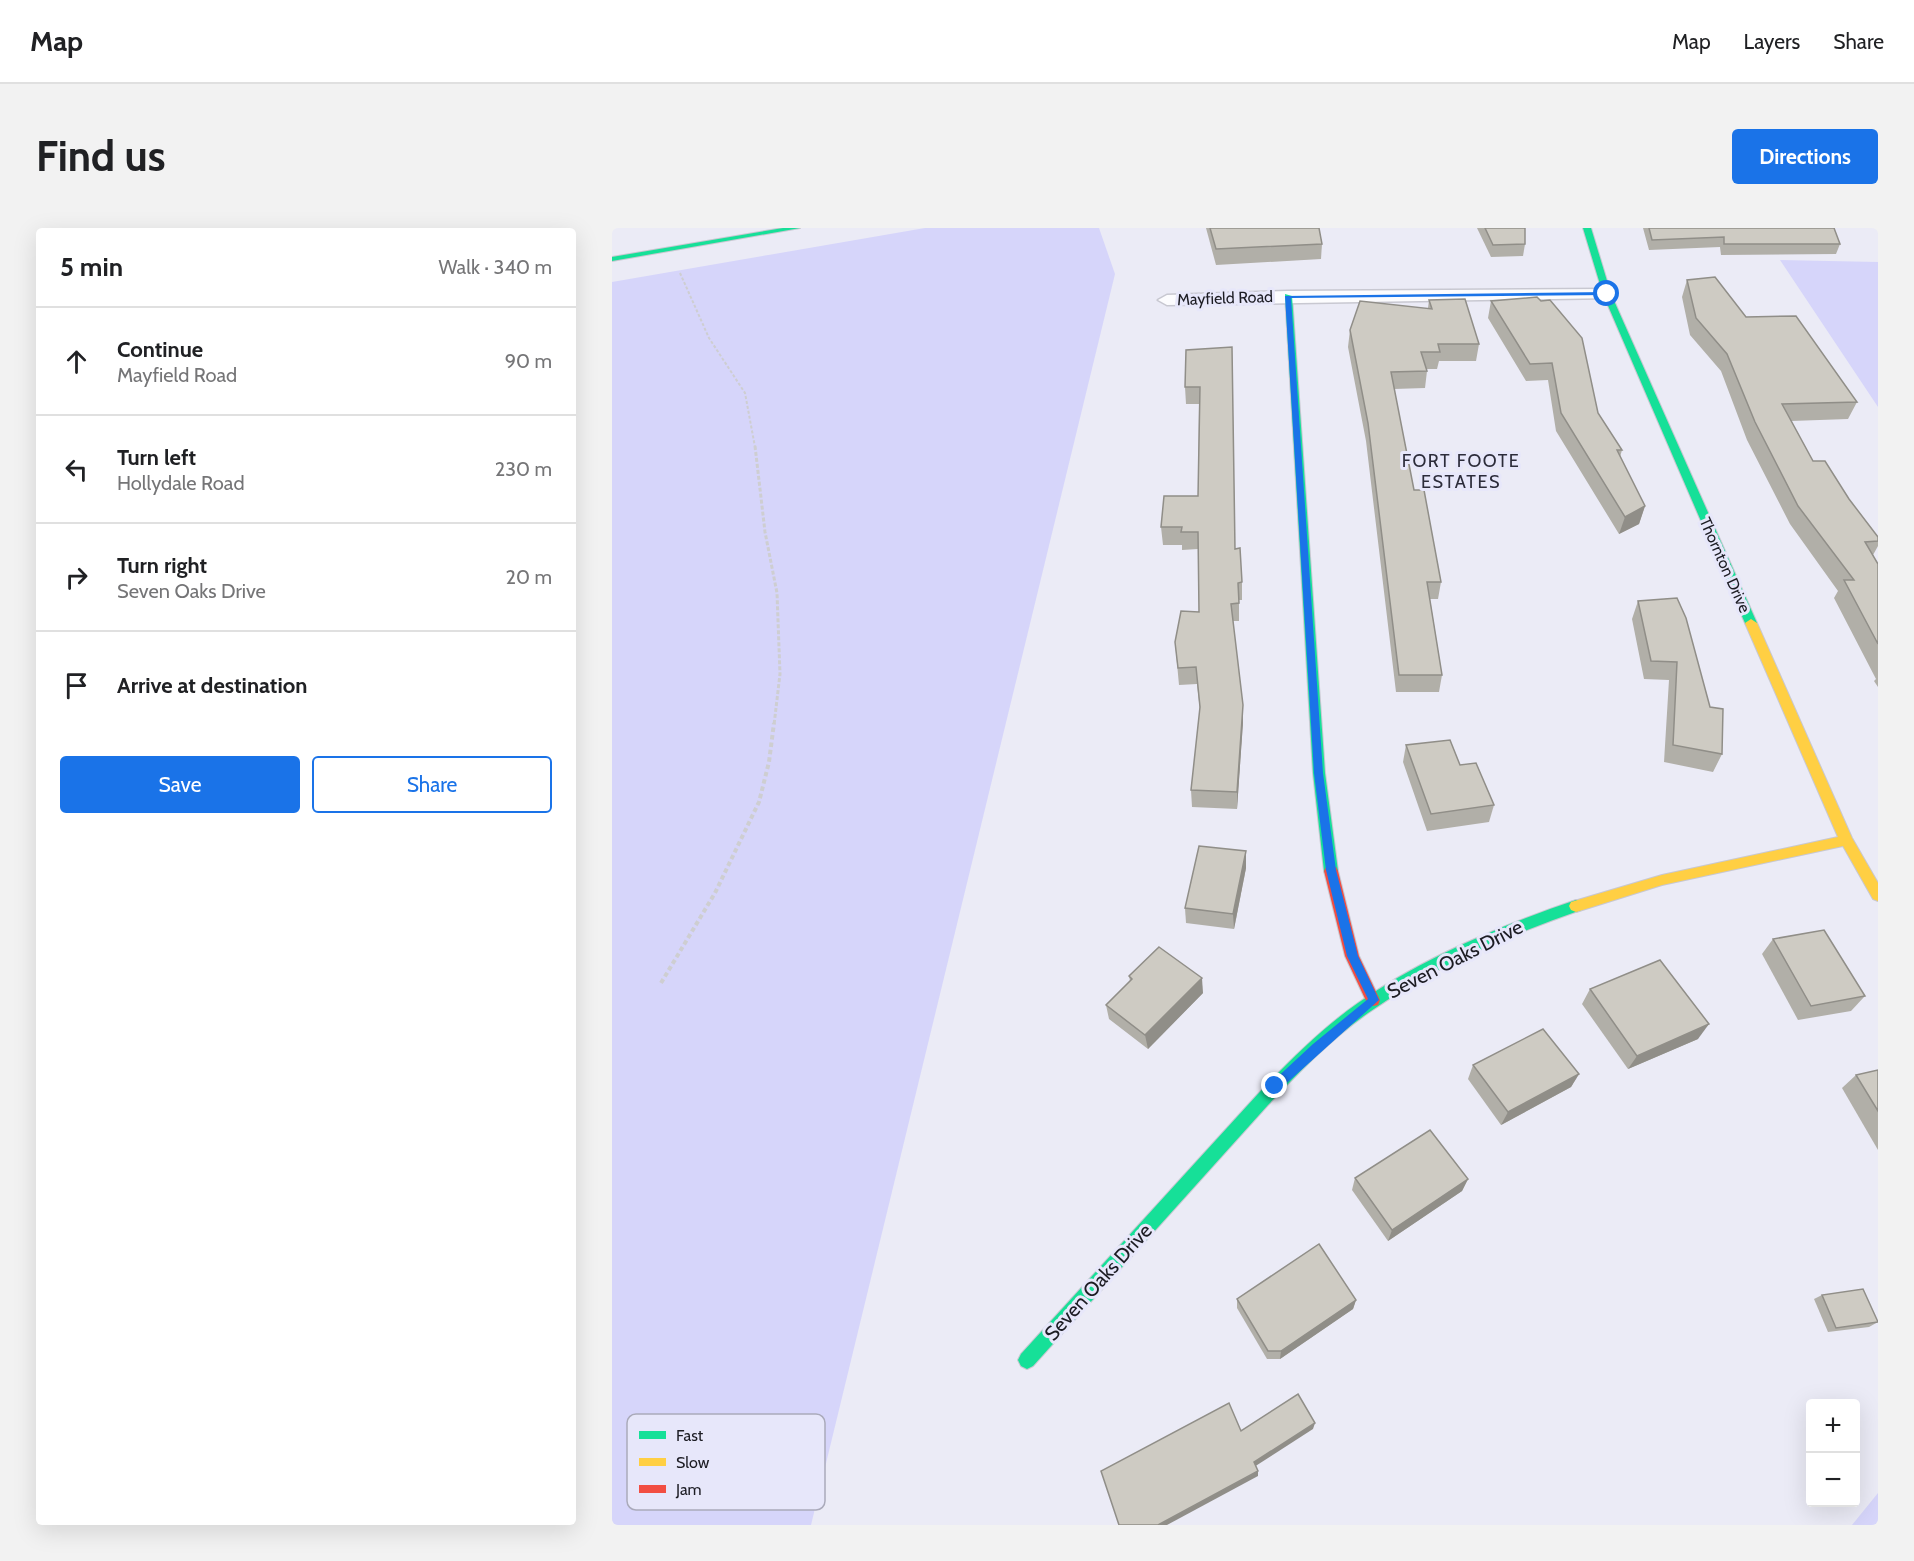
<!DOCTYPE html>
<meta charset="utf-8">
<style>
body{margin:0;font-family:Cabin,sans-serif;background:#f2f2f2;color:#202124}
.controls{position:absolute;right:18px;bottom:18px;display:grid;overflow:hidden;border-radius:6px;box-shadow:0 6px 24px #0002}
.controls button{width:54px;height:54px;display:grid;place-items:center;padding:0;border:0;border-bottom:2px solid #e0e0e0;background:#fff;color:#202124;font:30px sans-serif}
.stop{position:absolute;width:18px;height:18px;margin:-14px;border:4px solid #1a73e8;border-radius:50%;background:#fff}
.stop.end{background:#1a73e8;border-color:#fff;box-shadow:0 2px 6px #0008}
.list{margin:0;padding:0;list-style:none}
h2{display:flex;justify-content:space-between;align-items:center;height:78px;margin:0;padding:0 24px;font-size:26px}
h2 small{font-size:20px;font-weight:400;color:#757577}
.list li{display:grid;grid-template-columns:39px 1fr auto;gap:18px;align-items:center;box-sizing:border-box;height:108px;padding:0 24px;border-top:2px solid #e0e0e0}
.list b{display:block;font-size:22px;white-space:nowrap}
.list p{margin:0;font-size:20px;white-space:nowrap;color:#757577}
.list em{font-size:20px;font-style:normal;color:#757577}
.actions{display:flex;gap:12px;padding:18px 24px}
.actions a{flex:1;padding:14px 0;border:2px solid #1a73e8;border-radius:6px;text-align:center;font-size:21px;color:#1a73e8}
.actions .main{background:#1a73e8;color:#fff}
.icon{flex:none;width:33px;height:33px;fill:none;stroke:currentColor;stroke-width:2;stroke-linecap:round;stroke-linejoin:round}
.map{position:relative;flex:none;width:1266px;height:1297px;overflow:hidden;border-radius:6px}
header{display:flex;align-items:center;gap:36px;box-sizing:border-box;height:84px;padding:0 30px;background:#fff;border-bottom:2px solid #e0e0e0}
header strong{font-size:28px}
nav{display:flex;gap:33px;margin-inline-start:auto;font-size:21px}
.intro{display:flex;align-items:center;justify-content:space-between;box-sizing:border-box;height:144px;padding:0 36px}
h1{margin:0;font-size:42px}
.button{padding:15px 27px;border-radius:6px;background:#1a73e8;color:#fff;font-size:21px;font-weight:700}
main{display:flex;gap:36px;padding:0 36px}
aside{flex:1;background:#fff;border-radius:6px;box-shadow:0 6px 24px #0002}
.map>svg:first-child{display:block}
</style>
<header>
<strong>Map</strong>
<nav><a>Map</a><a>Layers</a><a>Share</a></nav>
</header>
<div class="intro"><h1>Find us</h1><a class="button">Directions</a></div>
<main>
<aside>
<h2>5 min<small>Walk · 340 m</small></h2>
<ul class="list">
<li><svg class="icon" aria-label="ahead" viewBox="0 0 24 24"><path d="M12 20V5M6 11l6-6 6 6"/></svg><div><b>Continue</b><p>Mayfield Road</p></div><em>90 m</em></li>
<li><svg class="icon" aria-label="left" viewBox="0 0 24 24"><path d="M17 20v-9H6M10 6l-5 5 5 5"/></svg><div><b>Turn left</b><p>Hollydale Road</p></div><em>230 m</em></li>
<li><svg class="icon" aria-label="right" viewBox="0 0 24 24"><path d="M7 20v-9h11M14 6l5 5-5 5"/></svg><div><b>Turn right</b><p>Seven Oaks Drive</p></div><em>20 m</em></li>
<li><svg class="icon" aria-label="arrive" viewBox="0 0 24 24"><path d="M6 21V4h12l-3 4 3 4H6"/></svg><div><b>Arrive at destination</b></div></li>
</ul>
<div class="actions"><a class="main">Save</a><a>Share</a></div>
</aside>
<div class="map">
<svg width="1266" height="1297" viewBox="0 0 1266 1297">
<rect width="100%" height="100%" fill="#ebebf6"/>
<g fill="#d6d5fa">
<path d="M313 0H487L503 46 199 1297H0V54Z"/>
<path d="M1168 32 1266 34V179Z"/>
<path d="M1266 1265V1297H1240Z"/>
</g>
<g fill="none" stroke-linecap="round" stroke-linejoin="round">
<defs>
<path id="street" d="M995 61 1004 66 1001 70 555 77 546 72 555 67 676 63Z"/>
<g id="fast">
<path d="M171 0H188L0 33V29Z"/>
<path d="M971 0H979L999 66 1145 395 1143 398H1135L1133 395 991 66Z"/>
<path d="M673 66 680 68 713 545 726 643 724 647H714L712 643 701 545Z"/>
<path d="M964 672 969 674 971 678 969 682C895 708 821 739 756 785 719 811 687 844 656 877L421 1138 415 1141 409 1138 406 1132 409 1126 645 867C676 834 709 801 746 775 812 729 888 698 964 672Z"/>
</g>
<path id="slow" d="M1139 391 1145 395 1240 610 1266 655V673L1261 671 1231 618 1050 657 964 684 959 682 957 678 959 674 1050 647 1226 609 1133 395Z"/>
<path id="jam" d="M719 638 724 639 726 643 747 728 768 772 766 777 761 778 756 777 733 728 712 643 714 639Z"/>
</defs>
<use href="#street" stroke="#c8c8d1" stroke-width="3"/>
<use href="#fast" stroke="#c8c8d1" stroke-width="2"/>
<use href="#slow" stroke="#c8c8d1" stroke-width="2"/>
<use href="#jam" stroke="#c8c8d1" stroke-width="2"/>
<path stroke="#ceced1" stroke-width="2" stroke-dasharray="3 2" stroke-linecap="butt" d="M68 45 97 110 133 165 143 219"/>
<path stroke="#ceced1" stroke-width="3" stroke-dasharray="4 2" stroke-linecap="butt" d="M143 218 153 304 165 365 168 446 162 497"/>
<path stroke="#ceced1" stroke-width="4" stroke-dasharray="4.5 3" stroke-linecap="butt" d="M49 755 103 665 147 574 157 534 162 495"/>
<use href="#street" fill="#fcfcfe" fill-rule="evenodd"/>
<use href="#fast" fill="#16e098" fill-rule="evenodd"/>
<use href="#slow" fill="#ffcf43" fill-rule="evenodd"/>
<use href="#jam" fill="#f24e42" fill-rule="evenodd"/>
</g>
<g fill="#b1afa8">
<path d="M594 0H707L710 16 709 31 604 37Z"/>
<path d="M865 0H913V16L911 28 879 29Z"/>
<path d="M1031 0H1222L1228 16 1224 26 1109 27 1108 19 1037 22Z"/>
<path d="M1075 52 1134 89 1245 174 1236 191 1179 193 1201 233 1237 271 1266 309V318L1261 327 1266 336V459L1262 453 1264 451 1222 370 1226 363 1178 296 1135 212 1109 143 1078 107 1070 69Z"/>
<path d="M925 69 986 185 1010 222 1008 229 1033 278 1027 296 1007 306 944 203 936 152 914 153 876 90 879 73Z"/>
<path d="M817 72 867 116 864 133H827L825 141H815V143L813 160 782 161 802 262 829 354 826 371H818L830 447 827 464H784L754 213 736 119 738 102 816 80Z"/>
<path d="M620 119 623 321 630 354V372H627V393H621L631 494 625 581 580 579 579 562 588 483 585 456 567 457 563 414 587 384 586 321 570 322V317H551L549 299 586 268 587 176H574L573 159Z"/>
<path d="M1065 370 1110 526 1101 544 1052 534 1057 452 1032 451 1020 391 1026 373Z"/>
<path d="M794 517 848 537 882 577 877 594 815 603 791 534Z"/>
<path d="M634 623V640L622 701 574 695 573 680Z"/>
<path d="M1161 711 1253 768 1239 783 1186 792 1150 726Z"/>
<path d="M517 748 591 765 536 821 497 791 494 777 518 753Z"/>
<path d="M978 761 1086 811 1016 841 970 776Z"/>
<path d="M861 837 967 846 959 859 889 897 856 851Z"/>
<path d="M1266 842V922L1230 860 1244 847Z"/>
<path d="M743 950 856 951 850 963 776 1013 740 962Z"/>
<path d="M1210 1067 1266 1094 1257 1099 1216 1104 1202 1071Z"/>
<path d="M625 1071 744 1072 741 1081 668 1131H655L625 1080Z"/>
</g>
<g fill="#908e88">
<path d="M1033 278 1027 296 1007 306 1013 289Z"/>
<path d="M631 477V494L625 581V564Z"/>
<path d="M634 623V640L622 701 621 686Z"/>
<path d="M590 750 591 765 536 821 533 807Z"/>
<path d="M1097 796 1086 811 1016 841 1025 828Z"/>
<path d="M967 846 959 859 889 897 896 884Z"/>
<path d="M856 951 850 963 776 1013 780 1002Z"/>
<path d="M744 1072 741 1081 668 1131 669 1123Z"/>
<path d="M703 1195 701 1201 642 1239V1234Z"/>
<path d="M646 1243V1248L555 1297H546Z"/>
</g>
<g fill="#cecbc3" stroke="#908e88" stroke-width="1.5">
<path d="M598 0H707L710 16 604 21Z"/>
<path d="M873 0H913V16L881 17Z"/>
<path d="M1037 0H1222L1228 16H1112V9L1040 12Z"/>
<path d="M1103 49 1134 89 1184 88 1245 174 1170 176 1201 233H1213L1237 271 1266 309V313L1253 314 1266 336V416L1232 352H1242L1186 278 1143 194 1115 126 1084 90 1075 52Z"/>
<path d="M925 69 929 73 938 72 970 110 986 185 1010 222H1005L1033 278 1013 289 949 185 940 135 918 136 879 73Z"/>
<path d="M853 71 867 116H826L828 124H809L815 143 779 144 802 262H812L829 354H815L830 447H787L756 195 738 102 748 73 820 81 817 72Z"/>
<path d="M620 119 623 321 628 320 630 354 626 355 627 375 619 376 631 477 625 564 579 562 588 479 584 439 566 440 563 414 569 383 587 384 586 304H569L570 299H549L552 268H586L588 159H573L574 122Z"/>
<path d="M1065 370 1074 390 1098 479 1111 481 1110 526 1061 517 1065 434 1039 433 1026 373Z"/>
<path d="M838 512 848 537 864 535 882 577 819 586 794 517Z"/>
<path d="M587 618 634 623 621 686 573 680Z"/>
<path d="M1212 702 1253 768 1199 778 1161 711Z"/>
<path d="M547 719 590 750 533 807 494 777 520 751 517 748Z"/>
<path d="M1048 732 1097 796 1025 828 978 761Z"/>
<path d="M931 801 967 846 896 884 861 837Z"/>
<path d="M1266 842V883L1244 847Z"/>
<path d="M818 902 856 951 780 1002 743 950Z"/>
<path d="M707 1016 744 1072 669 1123H656L625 1071Z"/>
<path d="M1251 1061 1266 1094 1224 1100 1210 1067Z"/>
<path d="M686 1166 703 1195 642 1234 646 1243 546 1297H507L489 1243 617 1175 629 1203Z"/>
</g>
<path fill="#1a73e8" d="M995 64 997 67 679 70 711 545 724 642 746 728 767 772 667 862H659V855L701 816 756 771 735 728 714 642 702 545 673 68Z"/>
<g text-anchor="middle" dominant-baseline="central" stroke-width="6" stroke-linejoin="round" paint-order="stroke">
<g font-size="16" fill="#1c1c23" stroke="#e7e7fa">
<text transform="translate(613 70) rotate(-2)">Mayfield Road</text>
<text transform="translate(1113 337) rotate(66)">Thornton Drive</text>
</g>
<g font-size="18" letter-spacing="1.5" fill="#2c2c3a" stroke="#e7e7fa">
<text x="849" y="233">FORT FOOTE<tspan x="849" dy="21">ESTATES</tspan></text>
</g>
<g font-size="20" fill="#1c1c23" stroke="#e7e7fa">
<text transform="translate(843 731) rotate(-27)">Seven Oaks Drive</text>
<text transform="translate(486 1054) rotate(-48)">Seven Oaks Drive</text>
</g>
</g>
<rect x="15" y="1186" width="198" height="96" rx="9" fill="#e7e7fa" stroke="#aaaaba" stroke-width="1.5"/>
<rect x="27" y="1203" width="27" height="8" fill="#16e098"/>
<rect x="27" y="1230" width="27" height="8" fill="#ffcf43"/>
<rect x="27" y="1257" width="27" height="8" fill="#f24e42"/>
<g font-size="16" fill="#1c1c23">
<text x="64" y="1213">Fast</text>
<text x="64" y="1240">Slow</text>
<text x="64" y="1267">Jam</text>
</g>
</svg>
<div class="controls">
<button>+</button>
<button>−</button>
</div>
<div class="stop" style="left:995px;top:66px"></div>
<div class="stop end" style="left:663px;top:858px"></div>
</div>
</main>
